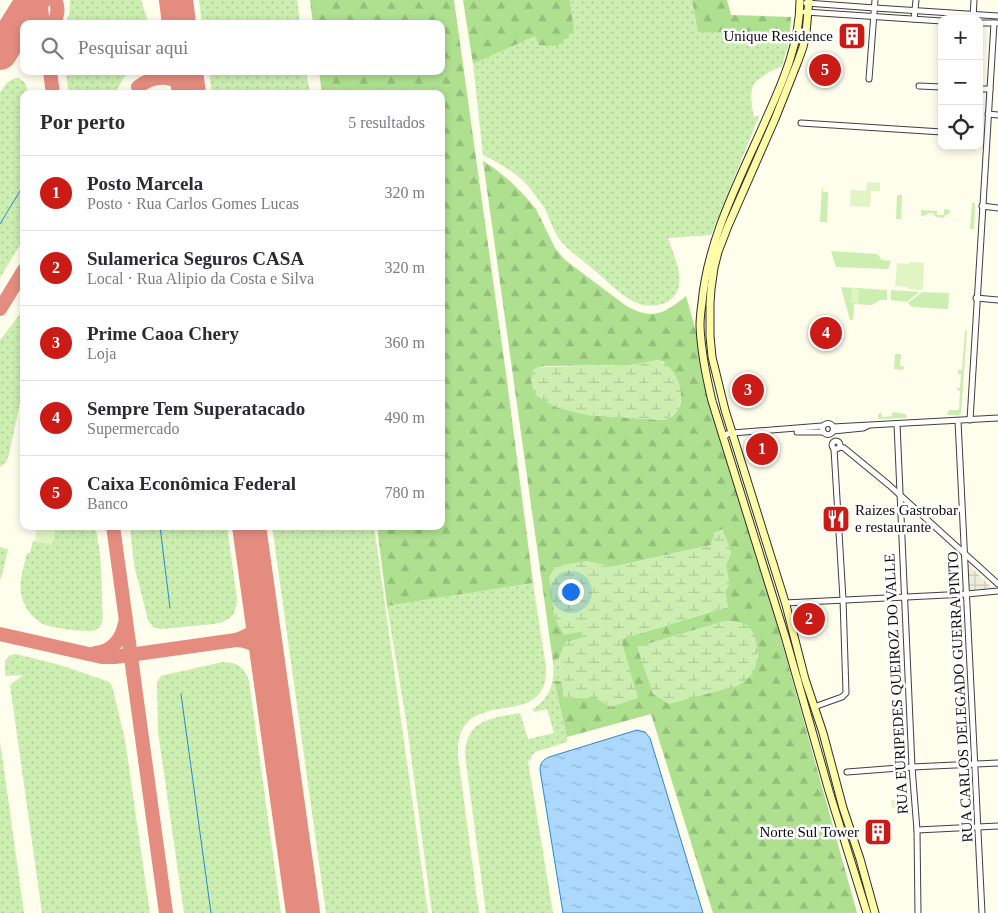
<!DOCTYPE html>
<html lang="pt">
<meta charset="utf-8">
<style>
body{margin:0;font-family:"Times New Roman",serif;background:#f2f2f3;color:#2b2b33}
.controls{position:absolute;right:15px;top:15px;display:grid;overflow:hidden;border-radius:10px;box-shadow:0 2px 8px #0003}
.controls button{width:45px;height:45px;display:grid;place-items:center;padding:0;border:0;border-bottom:1px solid #e1e1e2;background:#fff;color:#2b2b33;font:25px sans-serif}
.you{position:absolute;left:570px;top:591px;width:18px;height:18px;margin:-12px;border:4px solid #fff;border-radius:50%;background:#1a73e8;box-shadow:0 0 0 8px #1a73e833}
.badge{display:grid;place-items:center;width:32px;height:32px;border-radius:50%;background:#cb1b16;color:#fff;font-size:16px;font-weight:700}
.pin{position:absolute;translate:-50% -50%;border:2px solid #fff;box-shadow:0 1px 5px #0006}
.list{margin:0;padding:0;list-style:none}
h2{display:flex;justify-content:space-between;align-items:center;height:65px;margin:0;padding:0 20px;font-size:21px}
h2 small{font-size:16px;font-weight:400;color:#7c7c81}
.list li{display:grid;grid-template-columns:32px 1fr auto;gap:15px;align-items:center;box-sizing:border-box;height:75px;padding:0 20px;border-top:1px solid #e1e1e2}
.list b{display:block;font-size:19px;white-space:nowrap}
.list p{margin:0;font-size:16px;white-space:nowrap;color:#7c7c81}
.list em{font-size:16px;font-style:normal;color:#7c7c81}
.icon{flex:none;width:28px;height:28px;fill:none;stroke:currentColor;stroke-width:2;stroke-linecap:round;stroke-linejoin:round}
.map{position:relative;flex:none;width:998px;height:913px;overflow:hidden}
.search{position:absolute;background:#fff;box-shadow:0 2px 8px #0003;left:20px;top:20px;width:425px;height:55px;display:flex;align-items:center;gap:12px;box-sizing:border-box;padding:0 18px;border-radius:10px;color:#7c7c81;font-size:19px}
.panel{position:absolute;background:#fff;box-shadow:0 2px 8px #0003;left:20px;top:90px;width:425px;height:440px;border-radius:10px}
.map>svg:first-child{display:block}
</style>
<div class="map">
<svg width="998" height="913" viewBox="0 0 998 913">
<defs>
<pattern id="grass-dots" width="8" height="8" patternUnits="userSpaceOnUse" patternTransform="scale(1.25)"><rect width="8" height="8" fill="#cceeb1"/><path d="M2 2h.1M6 6h.1" fill="none" stroke="#aecb97" stroke-width="1.8" stroke-linecap="round"/></pattern>
<pattern id="forest-firs" width="22" height="20" patternUnits="userSpaceOnUse" patternTransform="scale(1.25)"><rect width="22" height="20" fill="#aee08f"/><path d="M5 1l3.5 6h-7zM16 11l3.5 6h-7z" fill="#94bf7a"/></pattern>
<pattern id="wetland-marsh" width="20" height="14" patternUnits="userSpaceOnUse" patternTransform="scale(1.25)"><rect width="20" height="14" fill="#cceeb1"/><path d="M1 5h8M5 5V1M11 12h8M15 12V8" fill="none" stroke="#aecb97"/></pattern>
<pattern id="plaza-grid" width="8" height="8" patternUnits="userSpaceOnUse" patternTransform="scale(1.25)"><rect width="8" height="8" fill="#f0ecda"/><path d="M0 4h8M4 0v8" fill="none" stroke="#cdc9ba"/></pattern>
<pattern id="water-ripples" width="26" height="14" patternUnits="userSpaceOnUse" patternTransform="scale(1.25)"><rect width="26" height="14" fill="#abd8fc"/><path d="M2 4q2-2 4 0t4 0M15 11q2-2 4 0t4 0" fill="none" stroke="#92b8d7"/></pattern>
</defs>
<rect width="100%" height="100%" fill="#fffdec"/>
<g fill="url(#grass-dots)">
<path d="M70 0H141L149 24H65L69 15Z"/>
<path d="M199 0H297L300 24H202Z"/>
<path d="M570 0H692L698 31 790 34 788 45 782 66C774 69 759 77 754 84 749 93 752 107 754 117L759 116 711 235 668 238C674 257 690 286 669 301 662 305 650 307 643 305 624 300 609 282 594 270 583 260 569 252 560 240 553 231 550 219 545 209 540 201 533 192 527 185 515 172 499 163 483 155L473 64 535 36 574 30Z"/>
<path d="M66 71H128L114 94H69Z"/>
<path d="M209 71H306L310 94H212Z"/>
<path d="M19 78 25 83 29 94H24V238L0 278V93C5 85 9 78 19 78Z"/>
<path d="M24 309V384L9 454 6 462 0 467V340Z"/>
<path d="M56 526H95C101 551 102 577 102 602 102 609 104 619 101 625 99 628 96 630 92 631 82 632 52 628 43 624 36 620 28 613 25 605 16 589 23 570 27 553H30L33 541 52 544Z"/>
<path d="M130 526H227L237 599C237 614 230 621 215 624L161 629 153 627 148 620 134 565Z"/>
<path d="M272 526H374L428 913H326Z"/>
<path d="M0 546 2 548 8 549 2 575 0 580Z"/>
<path d="M533 583 546 667C549 737 455 678 458 756L479 913H432L407 726 387 606Z"/>
<path d="M16 654 60 665 104 680 109 682 112 686 125 740 150 913H42L10 685 23 675 5 676V661L10 655Z"/>
<path d="M559 658 562 681 554 682 567 737V742L535 752 532 755 531 759 528 761 553 913H486L465 755C466 719 492 718 520 713L528 739 554 733 547 709 534 712 533 709C550 698 555 682 553 662Z"/>
<path d="M223 662C237 662 245 668 249 681L281 913H184L158 732 157 682 161 676 164 675Z"/>
<path d="M0 741 24 913H0Z"/>
</g>
<g fill="url(#forest-firs)" fill-rule="evenodd">
<path d="M310 0H454L507 381 533 583 387 606 377 526H441V94H322L319 71H441V24H313Z"/>
<path d="M463 0H570L574 30 558 46 539 45 535 36 473 64Z"/>
<path d="M692 0H727L731 15 791 17 790 33 698 32Z"/>
<path d="M483 161 494 168 510 181 524 195 536 209 555 248 565 260 625 305C652 321 664 314 686 296L857 913H713L651 714 567 737 554 681H562L563 689V697L596 698 611 707 621 639 728 607 725 592 729 584 726 565 731 552 715 532 711 545 612 567 586 561 580 632 582 638 566 642 559 658 553 662ZM658 360 664 362 681 402C678 412 673 418 663 420L587 415 533 371 538 367 545 366 631 365ZM725 621H733L752 631 757 649 758 658 638 647Z"/>
</g>
<g fill="url(#wetland-marsh)">
<path d="M658 360C682 368 693 413 663 420L587 415 557 408 537 396 533 389 531 380 533 371 538 367 631 365Z"/>
<path d="M723 529 731 552 726 565 729 584 725 592 728 607 621 639 638 698 611 707 596 698 563 697V689L559 658 566 642 582 638 580 632 564 635 555 619 549 577 556 566 586 561 612 567 711 545 715 532Z"/>
<path d="M725 621C734 621 741 621 748 626 759 636 760 662 752 674 748 679 743 683 737 686L669 704 653 694 637 647Z"/>
</g>
<g fill="#cceeb1">
<path d="M822 188H823V192H828L827 222H820Z"/>
<path d="M897 195H902L901 219H896Z"/>
<path d="M972 203H975L974 229H970Z"/>
<path d="M944 209 950 210 949 214 945 215 944 218 936 217 933 213H928L926 215 921 216V210L937 211V215H944Z"/>
<path d="M831 251 877 254 882 260 891 261 888 269 836 267Z"/>
<path d="M841 287 887 290V300H880L872 305 854 304 853 320H850Z"/>
<path d="M891 290 919 292 907 302 891 300Z"/>
<path d="M922 292 949 293 948 309 912 307 908 303Z"/>
<path d="M967 330 961 413 960 415H947L949 410H959L960 391 957 390V388H960L961 374H958V370H962L965 331Z"/>
<path d="M895 354H901L900 366H904L903 370 894 369Z"/>
<path d="M881 412 882 417 892 416V412L906 414V418L878 419V415Z"/>
</g>
<g fill="#e0f4c4">
<path d="M867 182 880 183V191H871L870 207 850 206 851 190 866 191Z"/>
<path d="M910 262 924 263 923 290 908 289V287L895 286 897 263 909 264Z"/>
<path d="M852 288 859 289 858 303H851Z"/>
<path d="M37 526H56L52 545 35 541Z"/>
<path d="M904 799 905 807 892 808 891 800Z"/>
</g>
<path fill="url(#plaza-grid)" d="M966 562 994 590 967 591Z"/>
<path fill="url(#water-ripples)" stroke="#2a87db" d="M637 730 645 732 650 738 703 913H563L540 770C540 763 543 760 549 757Z"/>
<g fill="none" stroke-linecap="round" stroke-linejoin="round">
<g stroke="#2a87db" stroke-width="1">
<path d="M0 224 20 191"/>
<path d="M160 526 170 608"/>
<path d="M181 694 211 913"/>
</g>
<g stroke="#e58c81" stroke-width="14">
<path d="M40 0 43 24"/>
<path d="M166 0 174 24"/>
<path d="M53 24C58 16 59 8 55 0"/>
<path d="M0 54 13 41 24 35"/>
<path d="M50 71 53 94"/>
<path d="M138 87C154 74 178 73 187 94"/>
<path d="M0 309 24 270"/>
<path d="M113 526 166 913"/>
<path d="M0 634 102 657H115L236 640C252 635 258 629 261 613"/>
<path d="M236 640C254 641 264 649 269 666"/>
<path d="M95 653C112 652 122 639 125 623"/>
</g>
<g stroke="#e58c81" stroke-width="34">
<path d="M176 0 179 24"/>
<path d="M0 53 33 0"/>
<path d="M186 71 189 94"/>
<path d="M249 526 303 913"/>
</g>
<defs>
<g id="street">
<path d="M806 3 875 8 998 16"/>
<path d="M805 12 942 21"/>
<path d="M914 19 916 0"/>
<path d="M973 19 974 0"/>
<path d="M979 23H998"/>
<path d="M869 79 875 0"/>
<path d="M919 86 942 87"/>
<path d="M979 89H990"/>
<path d="M988 114 998 115"/>
<path d="M801 123 942 132"/>
<path d="M982 206 998 208"/>
<path d="M976 298 998 300"/>
<path d="M970 420 994 23"/>
<path d="M958 421 982 913"/>
<circle cx="828" cy="429" r="5.5"/>
<path d="M897 424 912 767 917 830 918 913"/>
<path d="M833 427 998 418"/>
<path d="M833 431 863 428 867 426"/>
<path d="M797 432H823"/>
<path d="M724 438 727 434 732 433 822 426"/>
<circle cx="836" cy="445" r="4"/>
<path d="M840 447 844 448 889 485 998 584"/>
<path d="M785 603 967 594 998 591"/>
<path d="M814 707 842 697 846 693 843 599 834 449"/>
<path d="M847 772 912 767 998 763"/>
<path d="M917 830 998 826"/>
</g>
<g id="secondary">
<path d="M800 0C800 42 784 79 767 117 741 177 708 237 702 303 701 310 700 318 700 326 701 351 706 376 712 401L785 636 829 791 867 913"/>
<path d="M809 0 806 33 803 47 798 61 775 119 728 226 718 252 714 268 711 289 710 304V336L712 357 725 410 786 605 805 679 823 733 843 808 860 859 875 913"/>
</g>
</defs>
<use href="#street" stroke="#404040" stroke-width="7"/>
<use href="#secondary" stroke="#2f2f2f" stroke-width="9"/>
<use href="#street" stroke="#fff" stroke-width="5"/>
<use href="#secondary" stroke="#fffca7" stroke-width="7"/>
</g>
<defs>
<symbol id="building-square" viewBox="-11 -11 22 22"><rect x="-9" y="-9" width="18" height="18" rx="4" fill="#cb1b16" stroke="#fff"/><path d="M-4-6H4V6H1V3H-1V6H-4ZM-2.5-4.3h1.7v1.8h-1.7ZM.8-4.3h1.7v1.8H.8ZM-2.5-1h1.7V.8h-1.7ZM.8-1h1.7V.8H.8Z" fill="#fff"/></symbol>
<symbol id="restaurant-square" viewBox="-11 -11 22 22"><rect x="-9" y="-9" width="18" height="18" rx="4" fill="#cb1b16" stroke="#fff"/><path d="M-5-6h1v4h1v-4h1v4h1v-4h1v5L-1.5 .5V6h-2V.5L-5-1ZM5-6V6H3V1.5H1.5Q1.5-4 5-6Z" fill="#fff"/></symbol>
</defs>
<g fill-rule="evenodd">
<use href="#building-square" x="836" y="20" width="32" height="32"/>
<use href="#restaurant-square" x="820" y="503" width="32" height="32"/>
<use href="#building-square" x="862" y="816" width="32" height="32"/>
</g>
<g text-anchor="middle" dominant-baseline="central" stroke-width="5" stroke-linejoin="round" paint-order="stroke">
<g font-size="15" fill="#0d0d0d" stroke="#fff" text-anchor="end">
<text x="833" y="36">Unique Residence</text>
<text x="855" y="510" text-anchor="start">Raizes Gastrobar<tspan x="855" dy="17">e restaurante</tspan></text>
<text x="859" y="832">Norte Sul Tower</text>
</g>
<g font-size="15" fill="#0d0d0d" stroke="#fff">
<text transform="translate(896 684) rotate(-93)">RUA EURIPEDES QUEIROZ DO VALLE</text>
<text transform="translate(960 697) rotate(-93)">RUA CARLOS DELEGADO GUERRA PINTO</text>
</g>
</g>
</svg>
<div class="controls">
<button>+</button>
<button>−</button>
<button><svg class="icon" aria-label="locate" viewBox="0 0 24 24"><circle cx="12" cy="12" r="6"/><path d="M12 2v4M12 18v4M2 12h4M18 12h4"/></svg></button>
</div>
<div class="you"></div>
<div class="pin badge" style="left:762px;top:449px">1</div>
<div class="pin badge" style="left:809px;top:619px">2</div>
<div class="pin badge" style="left:748px;top:390px">3</div>
<div class="pin badge" style="left:826px;top:333px">4</div>
<div class="pin badge" style="left:825px;top:70px">5</div>
<div class="search"><svg class="icon" aria-label="search" viewBox="0 0 24 24"><circle cx="10" cy="10" r="6"/><path d="M15 15l6 6"/></svg>Pesquisar aqui</div>
<section class="panel">
<h2>Por perto<small>5 resultados</small></h2>
<ul class="list">
<li><span class="badge">1</span><div><b>Posto Marcela</b><p>Posto · Rua Carlos Gomes Lucas</p></div><em>320 m</em></li>
<li><span class="badge">2</span><div><b>Sulamerica Seguros CASA</b><p>Local · Rua Alipio da Costa e Silva</p></div><em>320 m</em></li>
<li><span class="badge">3</span><div><b>Prime Caoa Chery</b><p>Loja</p></div><em>360 m</em></li>
<li><span class="badge">4</span><div><b>Sempre Tem Superatacado</b><p>Supermercado</p></div><em>490 m</em></li>
<li><span class="badge">5</span><div><b>Caixa Econômica Federal</b><p>Banco</p></div><em>780 m</em></li>
</ul>
</section>
</div>
